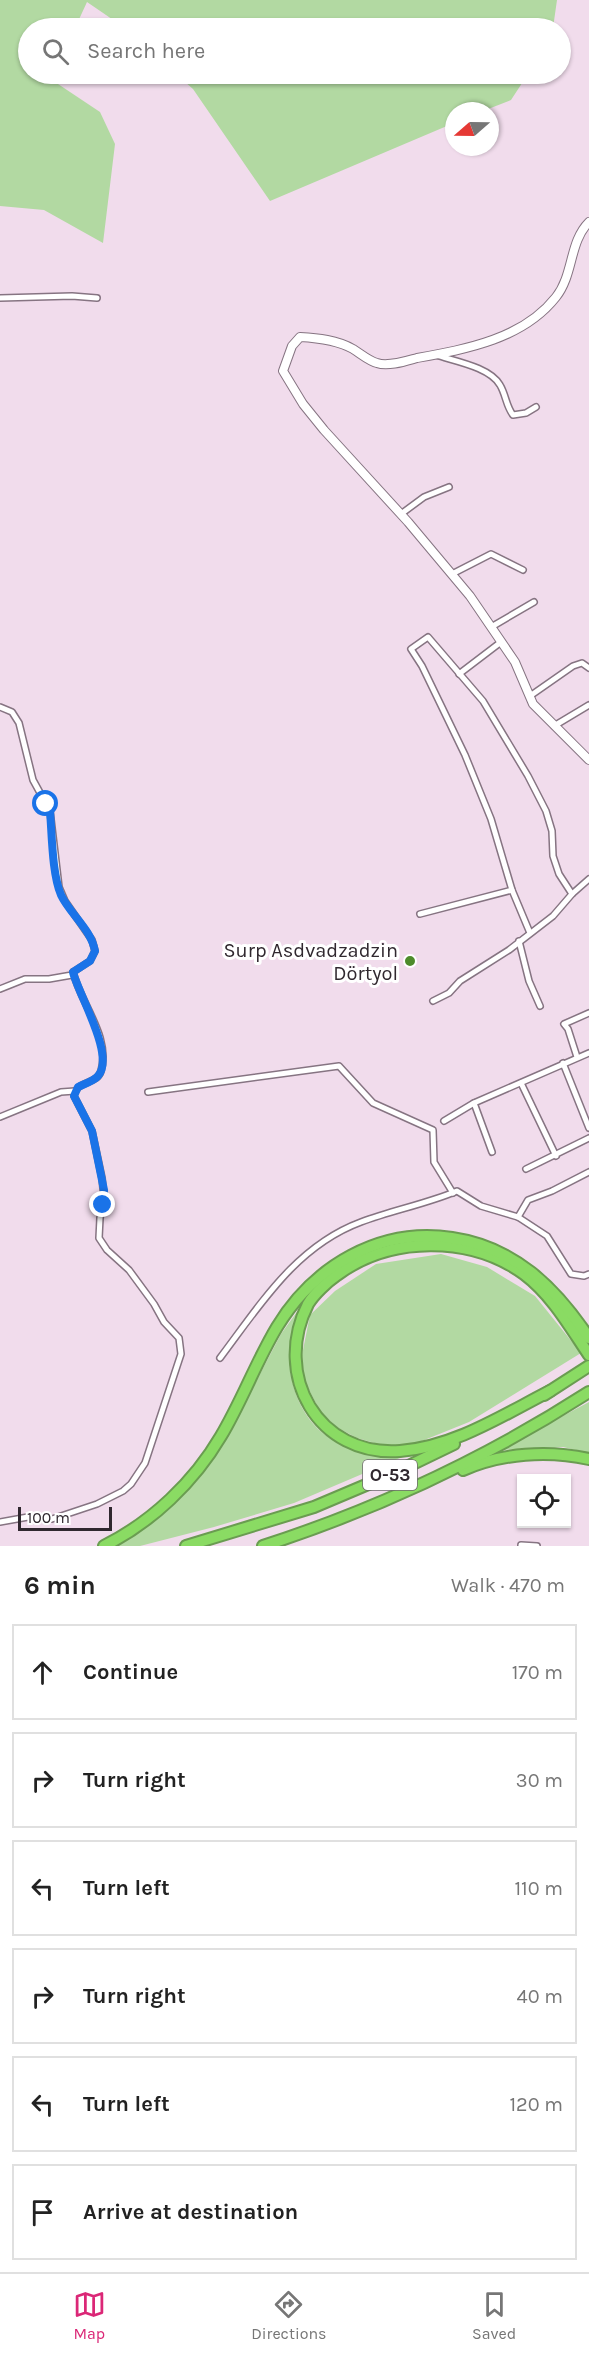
<!DOCTYPE html>
<meta charset="utf-8">
<style>
body{margin:0;font-family:Karla,sans-serif;background:#f2f2f2;color:#222}
.controls{position:absolute;right:18px;bottom:18px;display:grid;overflow:hidden;border-radius:0px;box-shadow:0 2px 4px #0004}
.controls button{width:54px;height:54px;display:grid;place-items:center;padding:0;border:0;border-bottom:2px solid #e0e0e0;background:#fff;color:#222;font:30px sans-serif}
.compass{position:absolute;left:445px;top:102px;width:54px;height:54px;border-radius:50%;background:#fff;box-shadow:0 2px 4px #0004;rotate:250deg}
.scale{position:absolute;left:18px;bottom:15px;width:94px;box-sizing:border-box;padding-left:6px;border:3px solid #30282f;border-top:0;font-size:16px;line-height:21px;white-space:nowrap;color:#30282f;-webkit-text-stroke:4px #fff;paint-order:stroke}
.stop{position:absolute;width:18px;height:18px;margin:-14px;border:4px solid #1a73e8;border-radius:50%;background:#fff}
.stop.end{background:#1a73e8;border-color:#fff;box-shadow:0 2px 6px #0008}
.list{margin:0;padding:0;list-style:none}
h2{display:flex;justify-content:space-between;align-items:center;height:78px;margin:0;padding:0 24px;font-size:26px}
h2 small{font-size:20px;font-weight:400;color:#767676}
.list li{display:grid;grid-template-columns:39px 1fr auto;gap:18px;align-items:center;box-sizing:border-box;height:96px;margin:0 12px 12px;padding:0 12px;border:2px solid #e0e0e0;border-radius:0px}
.list b{display:block;font-size:22px;white-space:nowrap}
.list em{font-size:20px;font-style:normal;color:#767676}
.icon{flex:none;width:33px;height:33px;fill:none;stroke:currentColor;stroke-width:2;stroke-linecap:round;stroke-linejoin:round}
.map{position:relative;flex:none;width:589px;height:1546px;overflow:hidden}
.search{position:absolute;background:#fff;box-shadow:0 2px 4px #0004;left:18px;right:18px;top:18px;height:66px;display:flex;align-items:center;gap:15px;box-sizing:border-box;padding:0 21px;border-radius:33px;color:#767676;font-size:22px}
.sheet{height:726px;background:#fff}
nav{display:flex;justify-content:space-around;align-items:center;box-sizing:border-box;height:84px;border-top:2px solid #e0e0e0;background:#fff;font-size:16px;color:#767676}
nav a{display:grid;justify-items:center;gap:3px}
nav .on{color:#db2777}
.map>svg:first-child{display:block}
</style>
<div class="map">
<svg width="589" height="1546" viewBox="0 0 589 1546">
<rect width="100%" height="100%" fill="#f1dcec"/>
<g fill="#b2d9a2">
<path d="M0 0H557L553 28H125L87 2 75 28H28V74H55L52 80 100 112 115 144 103 243 44 210 0 206Z"/>
<path d="M176 74H528L511 100 483 111H454V123L270 201 193 89Z"/>
<path d="M441 1254 487 1267 535 1296 581 1353 469 1422 417 1443 385 1446 357 1438 338 1428 321 1413 309 1390 300 1365 310 1315 335 1291 376 1264Z"/>
<path d="M312 1291C306 1302 299 1312 295 1324 279 1365 297 1425 339 1443 361 1453 383 1455 407 1455L294 1503 214 1527 140 1546H112L171 1505 186 1491 232 1427 281 1334Z"/>
<path d="M589 1402V1453L563 1447 499 1450Z"/>
</g>
<g fill="none" stroke-linecap="round" stroke-linejoin="round">
<defs>
<g id="street">
<path d="M0 298 72 296 97 298"/>
<path d="M436 355C454 361 490 367 500 385 506 395 506 406 513 415L526 413 536 407"/>
<path d="M401 514 424 497 449 487"/>
<path d="M452 574 491 554 523 570"/>
<path d="M493 626 534 602"/>
<path d="M459 674 501 642"/>
<path d="M530 696 573 666 582 663 589 668"/>
<path d="M0 707 12 712 19 723 33 780 50 811 59 887 65 901 92 940 95 951 90 961 73 972C81 1004 111 1037 101 1071 97 1085 76 1080 74 1096L92 1131 102 1178 104 1198 100 1218 99 1238 107 1250 129 1270 154 1304 164 1322 179 1338 181 1354 145 1463 131 1484 123 1491 97 1504 52 1519 28 1517 0 1522"/>
<path d="M554 726 589 705"/>
<path d="M420 914 512 890"/>
<path d="M530 933 512 890 491 819 465 755 422 666 411 649 428 637 483 701 528 776 546 811 552 831 553 856 559 874 572 894"/>
<path d="M519 941 529 981 540 1006"/>
<path d="M0 989 25 979H49L72 975 73 972"/>
<path d="M433 1001 449 993 460 981 509 950 553 916 572 894 589 879"/>
<path d="M577 1057 568 1029 564 1024 589 1013"/>
<path d="M563 1063 589 1128"/>
<path d="M521 1083 556 1156"/>
<path d="M148 1092 339 1066 373 1103 433 1130 434 1162 453 1193"/>
<path d="M474 1103 492 1152"/>
<path d="M0 1117 61 1092 75 1091"/>
<path d="M444 1121 474 1103 589 1053"/>
<path d="M526 1169 589 1138"/>
<path d="M518 1217 528 1200 552 1191 589 1172"/>
<path d="M220 1358C260 1305 296 1246 361 1222 393 1210 426 1204 457 1191L481 1206 518 1217 547 1236 571 1274 584 1276 589 1274"/>
<path d="M521 1545 537 1546"/>
</g>
<path id="secondary" d="M589 222C569 242 574 274 556 297 523 339 467 349 417 358 406 361 388 367 377 363 369 361 361 354 353 349 337 340 318 338 300 337L292 346 283 371 303 404 324 430 408 522 470 596 515 662 533 704 589 760"/>
<g id="highway">
<path d="M550 1391C503 1415 454 1447 400 1451 318 1457 272 1375 308 1304 314 1294 327 1282 337 1275 390 1236 470 1235 524 1274 552 1295 570 1327 589 1355"/>
<path d="M544 1395 589 1366"/>
<path d="M463 1470C502 1453 548 1450 589 1459"/>
<path d="M104 1546C152 1522 194 1482 221 1436 242 1401 256 1362 277 1327 314 1266 380 1227 452 1238 514 1247 555 1287 589 1338"/>
<path d="M186 1546 314 1507 392 1474 454 1444"/>
<path d="M263 1546C377 1509 488 1457 589 1392"/>
</g>
</defs>
<use href="#street" stroke="#867482" stroke-width="8"/>
<use href="#secondary" stroke="#867482" stroke-width="10"/>
<use href="#highway" stroke="#6a9c51" stroke-width="14"/>
<use href="#street" stroke="#fff" stroke-width="5"/>
<use href="#secondary" stroke="#fff" stroke-width="8"/>
<use href="#highway" stroke="#8adb63" stroke-width="10"/>
</g>
<g fill="none" stroke-linecap="round" stroke-linejoin="round">
<path stroke="#1a73e8" stroke-width="8" d="M46 804 50 811C52 835 52 874 61 895 70 914 91 929 95 951L90 961 73 972C78 994 116 1056 98 1076 94 1081 84 1084 78 1087L74 1096 92 1131 104 1190 103 1205"/>
</g>
<circle fill="#4d8b2b" stroke="#fff" stroke-width="2" cx="410" cy="961" r="6"/>
<g text-anchor="middle" dominant-baseline="central" stroke-width="6" stroke-linejoin="round" paint-order="stroke">
<rect fill="#fff" stroke="#6e686d" stroke-width="1.5" x="363" y="1460" width="54" height="30" rx="4.5"/>
<g font-size="18" font-weight="bold" fill="#30282f">
<text x="390" y="1475">O-53</text>
</g>
<g font-size="20" fill="#30282f" stroke="#fff" text-anchor="end">
<text x="398" y="950">Surp Asdvadzadzin<tspan x="398" dy="23">Dörtyol</tspan></text>
</g>
</g>
</svg>
<div class="controls">
<button><svg class="icon" aria-label="locate" viewBox="0 0 24 24"><circle cx="12" cy="12" r="6"/><path d="M12 2v4M12 18v4M2 12h4M18 12h4"/></svg></button>
</div>
<svg class="compass" viewBox="-18 -18 36 36"><path d="M0-13l5 13h-10z" fill="#e53935"/><path d="M0 13l5-13h-10z" fill="#767676"/></svg>
<div class="scale">100 m</div>
<div class="stop" style="left:46px;top:804px"></div>
<div class="stop end" style="left:103px;top:1205px"></div>
<div class="search"><svg class="icon" aria-label="search" viewBox="0 0 24 24"><circle cx="10" cy="10" r="6"/><path d="M15 15l6 6"/></svg>Search here</div>
</div>
<section class="sheet">
<h2>6 min<small>Walk · 470 m</small></h2>
<ul class="list">
<li><svg class="icon" aria-label="ahead" viewBox="0 0 24 24"><path d="M12 20V5M6 11l6-6 6 6"/></svg><div><b>Continue</b></div><em>170 m</em></li>
<li><svg class="icon" aria-label="right" viewBox="0 0 24 24"><path d="M7 20v-9h11M14 6l5 5-5 5"/></svg><div><b>Turn right</b></div><em>30 m</em></li>
<li><svg class="icon" aria-label="left" viewBox="0 0 24 24"><path d="M17 20v-9H6M10 6l-5 5 5 5"/></svg><div><b>Turn left</b></div><em>110 m</em></li>
<li><svg class="icon" aria-label="right" viewBox="0 0 24 24"><path d="M7 20v-9h11M14 6l5 5-5 5"/></svg><div><b>Turn right</b></div><em>40 m</em></li>
<li><svg class="icon" aria-label="left" viewBox="0 0 24 24"><path d="M17 20v-9H6M10 6l-5 5 5 5"/></svg><div><b>Turn left</b></div><em>120 m</em></li>
<li><svg class="icon" aria-label="arrive" viewBox="0 0 24 24"><path d="M6 21V4h12l-3 4 3 4H6"/></svg><div><b>Arrive at destination</b></div></li>
</ul>
</section>
<nav>
<a class="on"><svg class="icon" aria-label="map" viewBox="0 0 24 24"><path d="M3 6l6-2 6 2 6-2v14l-6 2-6-2-6 2zM9 4v14M15 6v14"/></svg>Map</a>
<a><svg class="icon" aria-label="directions" viewBox="0 0 24 24"><path d="M12 3l9 9-9 9-9-9zM9 14v-3h6M13 9l2 2-2 2"/></svg>Directions</a>
<a><svg class="icon" aria-label="saved" viewBox="0 0 24 24"><path d="M7 4h10v16l-5-4-5 4z"/></svg>Saved</a>
</nav>
